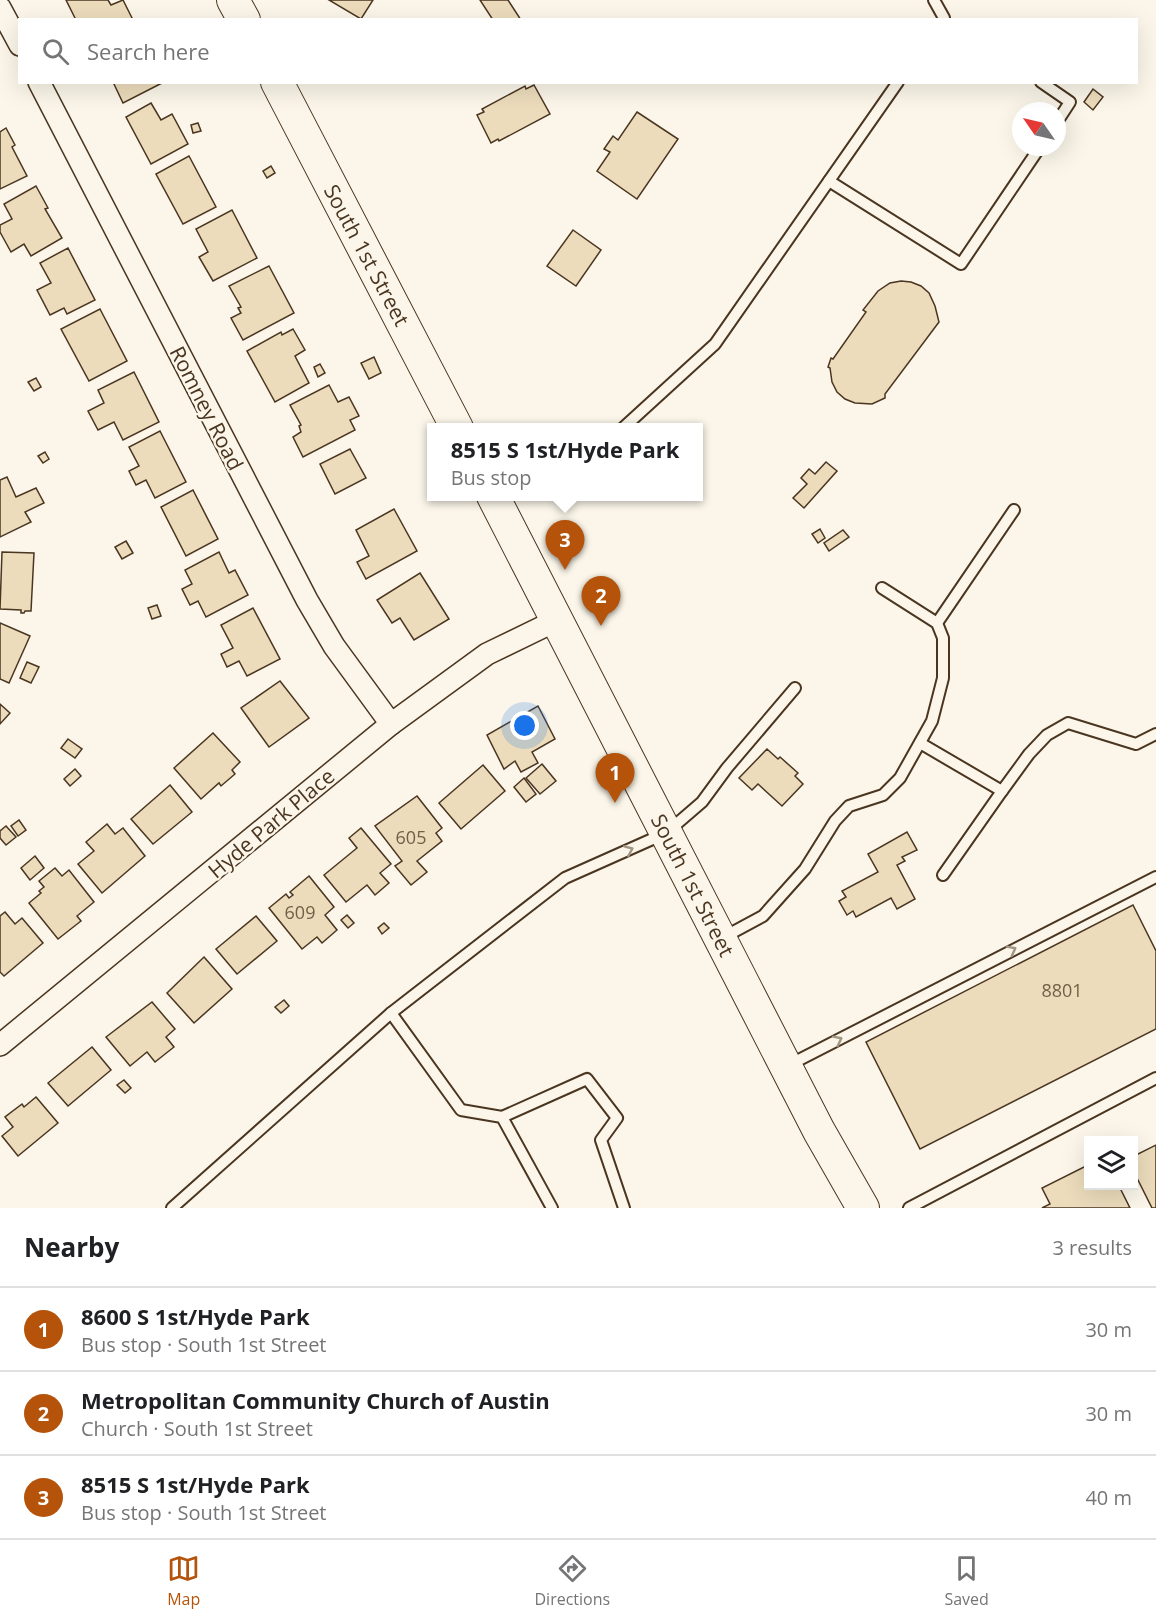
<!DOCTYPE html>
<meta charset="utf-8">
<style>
body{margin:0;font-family:"Open Sans",sans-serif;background:#f6f6f6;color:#202124}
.controls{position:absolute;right:18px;bottom:18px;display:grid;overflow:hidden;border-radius:0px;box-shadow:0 6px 24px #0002}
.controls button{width:54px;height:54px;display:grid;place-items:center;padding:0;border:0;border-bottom:2px solid #e0e0e0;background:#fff;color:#202124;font:30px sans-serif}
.compass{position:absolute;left:1012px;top:102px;width:54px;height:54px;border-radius:50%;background:#fff;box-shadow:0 6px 24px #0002;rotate:304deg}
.you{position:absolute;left:525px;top:726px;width:21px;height:21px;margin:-15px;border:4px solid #fff;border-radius:50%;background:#1a73e8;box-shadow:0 0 0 9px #1a73e833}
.badge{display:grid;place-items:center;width:39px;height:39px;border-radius:50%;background:#b45309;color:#fff;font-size:20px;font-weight:700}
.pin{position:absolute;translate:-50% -50px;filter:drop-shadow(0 2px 3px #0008)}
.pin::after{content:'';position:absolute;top:32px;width:21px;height:18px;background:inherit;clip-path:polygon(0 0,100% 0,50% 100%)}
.popup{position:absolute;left:427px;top:423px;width:276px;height:78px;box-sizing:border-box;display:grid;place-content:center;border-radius:0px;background:#fff;filter:drop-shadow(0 2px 4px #0005);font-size:20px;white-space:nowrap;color:#757577}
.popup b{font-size:22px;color:#202124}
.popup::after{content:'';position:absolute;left:50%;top:100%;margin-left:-12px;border:12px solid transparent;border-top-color:#fff}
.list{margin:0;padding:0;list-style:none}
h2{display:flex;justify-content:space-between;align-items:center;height:78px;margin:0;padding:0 24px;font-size:26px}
h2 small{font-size:20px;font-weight:400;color:#757577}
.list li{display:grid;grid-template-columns:39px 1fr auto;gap:18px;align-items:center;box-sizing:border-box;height:84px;padding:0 24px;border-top:2px solid #e0e0e0}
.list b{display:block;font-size:22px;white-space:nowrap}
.list p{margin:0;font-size:20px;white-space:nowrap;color:#757577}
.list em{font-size:20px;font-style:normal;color:#757577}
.icon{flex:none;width:33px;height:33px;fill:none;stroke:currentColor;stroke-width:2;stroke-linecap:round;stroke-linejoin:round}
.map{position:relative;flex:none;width:1156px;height:1208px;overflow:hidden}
.search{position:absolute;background:#fff;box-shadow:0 6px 24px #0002;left:18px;right:18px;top:18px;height:66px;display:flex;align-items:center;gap:15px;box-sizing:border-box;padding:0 21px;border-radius:0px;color:#757577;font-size:22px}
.sheet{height:330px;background:#fff}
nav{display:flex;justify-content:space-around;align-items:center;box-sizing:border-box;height:84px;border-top:2px solid #e0e0e0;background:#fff;font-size:16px;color:#757577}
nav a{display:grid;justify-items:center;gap:3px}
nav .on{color:#b45309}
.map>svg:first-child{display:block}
</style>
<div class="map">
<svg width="1156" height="1208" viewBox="0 0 1156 1208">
<rect width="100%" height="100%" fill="#fbf6e9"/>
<g fill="#ecdcbc" stroke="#4a3520" stroke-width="1.5">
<path d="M66 0H108L111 5 123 0 133 20H76Z"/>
<path d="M329 0H373L361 19Z"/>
<path d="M480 0H508L521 20H493Z"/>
<path d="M113 82H164L123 103Z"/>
<path d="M534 85 550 114 499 141 498 139 491 143 477 115 484 112 482 109 525 86 526 89Z"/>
<path d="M1093 89 1103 97 1093 110 1084 102Z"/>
<path d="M151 103 161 120 172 114 188 144 151 164 126 117Z"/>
<path d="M637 112 678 139 637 199 597 171 610 152 604 149 613 136 618 140Z"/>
<path d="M198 123 201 131 193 133 191 125Z"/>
<path d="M6 128 15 145 12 147 27 176 0 189V132Z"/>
<path d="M189 156 216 207 183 224 156 174Z"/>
<path d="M271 166 275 173 267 178 263 171Z"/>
<path d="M36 186 48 208 45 209 62 238 31 256 24 244 11 252 0 232V225L12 219 4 204Z"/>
<path d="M232 210 257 258 213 281 199 257 208 252 196 229Z"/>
<path d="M573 230 601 250 576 286 547 266Z"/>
<path d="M68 248 95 300 67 314 64 308 50 315 37 290 51 283 40 263Z"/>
<path d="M269 266 294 313 243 340 231 318 241 313 238 308 241 307 229 286Z"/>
<path d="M901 281 911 282 921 286 929 293 935 306 939 322 885 394V398L872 404 855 403 845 399 837 392 832 382 830 368 828 367 831 358 833 359 866 312 863 310 878 291 890 283Z"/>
<path d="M100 309 127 361 89 381 61 329Z"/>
<path d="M293 329 305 350 295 356 309 383 275 402 247 351 281 332 282 335Z"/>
<path d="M374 357 381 373 369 379 361 363Z"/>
<path d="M320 364 325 373 318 377 314 367Z"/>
<path d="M134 372 159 422 123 440 114 422 98 430 88 411 104 403 98 390Z"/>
<path d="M36 378 41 387 34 391 28 382Z"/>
<path d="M329 385 338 402 349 397 359 416 350 420 355 430 303 457 293 437 301 432 299 426 301 425 290 405Z"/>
<path d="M160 431 186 482 155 498 146 480 136 485 129 471 139 466 129 447Z"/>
<path d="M350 449 366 478 335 494 320 464Z"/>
<path d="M45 452 49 459 43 463 38 456Z"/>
<path d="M826 462 837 471 804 508 793 498 807 484 801 478 809 469 815 474Z"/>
<path d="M7 477 16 497 36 488 44 503 25 512 31 522 0 537V480Z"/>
<path d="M193 490 218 539 186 556 161 507Z"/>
<path d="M394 509 417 551 366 579 357 562 369 556 356 530Z"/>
<path d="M820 529 825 538 818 543 812 534Z"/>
<path d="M843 530 849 537 829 551 824 543Z"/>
<path d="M126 541 133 553 122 559 115 547Z"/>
<path d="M2 552 34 553 31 611H25L24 613H21V610L0 609Z"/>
<path d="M219 552 229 573 235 570 248 595 206 617 198 601 190 605 182 589 192 584 185 570Z"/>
<path d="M420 573 449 619 414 640 400 618 392 623 377 600Z"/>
<path d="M157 605 161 616 152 619 148 608Z"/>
<path d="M253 608 280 659 247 676 239 661 227 667 221 654 233 648 221 625Z"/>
<path d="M0 623 30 636 9 683 0 679Z"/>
<path d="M27 662 39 667 31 683 20 678Z"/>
<path d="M280 681 309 718 269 747 241 708Z"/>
<path d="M0 704 10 713 0 724Z"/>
<path d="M538 706 555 739 532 752 538 763 521 772 515 761 504 769 487 735Z"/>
<path d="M213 733 240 762 232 770 235 774 221 786 219 783 201 799 174 768Z"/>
<path d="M68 739 82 749 75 758 61 748Z"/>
<path d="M767 749 778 759 780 757 798 773 795 776 803 784 782 806 758 784 752 790 739 778Z"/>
<path d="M542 764 556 781 540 794 526 778Z"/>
<path d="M483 765 505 791 461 829 439 803Z"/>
<path d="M75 769 81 776 70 786 64 779Z"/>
<path d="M524 778 536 794 526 802 514 787Z"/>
<path d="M170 785 192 812 153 844 131 819Z"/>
<path d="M417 796 442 828 436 833 442 841 417 861 427 872 411 885 395 866 402 861 375 826Z"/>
<path d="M19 820 26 830 18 836 11 826Z"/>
<path d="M107 824 115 834 123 828 145 856 102 893 78 864 94 851 86 842Z"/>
<path d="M6 826 16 837 6 845 0 838V831Z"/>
<path d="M361 828 391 864 380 873 389 883 375 895 367 885 346 902 324 875 357 848 349 838Z"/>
<path d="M907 832 917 850 902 857 905 861 897 865 915 899 897 909 891 898 856 917 853 911 847 915 839 901 846 897 842 891 878 872 868 854Z"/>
<path d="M35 856 44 868 30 880 21 868Z"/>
<path d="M55 868 62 876 69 870 94 902 77 916 81 921 58 939 29 903 41 893 39 891 44 887 39 881Z"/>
<path d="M309 876 334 907 325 915 337 930 322 943 317 937 302 949 269 908 286 894 289 898 293 895 290 892Z"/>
<path d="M1133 905 1156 951V1029L920 1149 866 1042Z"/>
<path d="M5 912 15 924 22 918 43 943 4 976 0 972V916Z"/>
<path d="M347 915 354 923 348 928 341 920Z"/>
<path d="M256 916 277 941 237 974 216 949Z"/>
<path d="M384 923 389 928 382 934 378 928Z"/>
<path d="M204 957 232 989 194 1023 167 993Z"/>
<path d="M284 1000 289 1006 281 1013 275 1007Z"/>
<path d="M152 1002 175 1029 166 1037 174 1047 155 1062 147 1052 130 1066 106 1037Z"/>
<path d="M92 1047 111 1070 68 1106 48 1083Z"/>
<path d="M124 1080 131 1088 125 1093 117 1085Z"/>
<path d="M36 1097 58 1123 18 1156 2 1136 13 1127 5 1117 22 1104 24 1107Z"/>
<path d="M1156 1145V1208H1152L1134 1172V1156Z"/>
<path d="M1088 1165V1186H1119L1130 1208H1042L1050 1204 1042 1188Z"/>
</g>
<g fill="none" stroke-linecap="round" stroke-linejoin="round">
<defs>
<g id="service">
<path d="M934 0 944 18"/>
<path d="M1041 82 1070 102 1057 122"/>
<path d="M829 181 961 264 1040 147"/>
<path d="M623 428 715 344 898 82"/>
<path d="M937 623 1014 510"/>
<path d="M920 743 1002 791 943 875"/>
<path d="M1002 791 1029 754 1047 735 1068 723 1136 744 1156 734"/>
<path d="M724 937 763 916 805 869 835 821 849 806 883 795 900 778 932 721 943 678V638L937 623 882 588"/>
<path d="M391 1013 565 878 666 833 702 802 727 768 795 688"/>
<path d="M789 1065 1156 877"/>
<path d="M502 1117 587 1079 617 1118 601 1140 624 1208"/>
<path d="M172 1208 391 1013 461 1110 502 1117 552 1208"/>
<path d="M909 1208 1156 1078"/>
</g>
<g id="minor">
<path d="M0 8 20 45"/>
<path d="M39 82 307 600 334 646 391 724"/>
<path d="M0 1045 391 724 487 654 555 621"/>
</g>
<g id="secondary">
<path d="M233 0 244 20"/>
<path d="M277 82 457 428"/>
<path d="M493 496 819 1131 863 1208"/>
</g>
</defs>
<use href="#service" stroke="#4a3520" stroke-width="14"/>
<use href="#minor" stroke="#4a3520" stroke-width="24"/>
<use href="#secondary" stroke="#4a3520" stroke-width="34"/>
<use href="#service" stroke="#fbf6e9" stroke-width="10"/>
<use href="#minor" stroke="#fbf6e9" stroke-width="21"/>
<use href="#secondary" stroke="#fbf6e9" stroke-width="32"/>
</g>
<defs><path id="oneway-chevron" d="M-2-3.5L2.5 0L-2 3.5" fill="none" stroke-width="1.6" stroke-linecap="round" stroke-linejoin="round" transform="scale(1.5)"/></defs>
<g stroke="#a29684">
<use href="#oneway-chevron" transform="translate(629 850) rotate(-23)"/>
<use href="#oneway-chevron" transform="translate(1012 950) rotate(-27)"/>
<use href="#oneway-chevron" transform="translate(838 1040) rotate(-27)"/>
</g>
<g text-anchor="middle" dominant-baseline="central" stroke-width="4.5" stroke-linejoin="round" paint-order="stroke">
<g font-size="18" fill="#725f47">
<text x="411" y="837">605</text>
<text x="300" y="912">609</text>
<text x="1062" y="990">8801</text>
</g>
<g font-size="21" fill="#4a3520" stroke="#fbf6e9">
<text transform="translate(367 255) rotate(62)">South 1st Street</text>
<text transform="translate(207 408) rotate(63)">Romney Road</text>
<text transform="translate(271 823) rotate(-40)">Hyde Park Place</text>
<text transform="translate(693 885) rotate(63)">South 1st Street</text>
</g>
</g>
</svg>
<div class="controls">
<button><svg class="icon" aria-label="layers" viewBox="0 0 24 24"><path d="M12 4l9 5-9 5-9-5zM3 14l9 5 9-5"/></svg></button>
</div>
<svg class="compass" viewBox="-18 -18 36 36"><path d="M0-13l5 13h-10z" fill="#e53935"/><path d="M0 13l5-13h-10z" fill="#757577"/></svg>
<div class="you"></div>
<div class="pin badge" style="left:615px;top:803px">1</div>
<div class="pin badge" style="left:601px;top:626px">2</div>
<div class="pin badge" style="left:565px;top:570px">3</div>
<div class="popup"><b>8515 S 1st/Hyde Park</b>Bus stop</div>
<div class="search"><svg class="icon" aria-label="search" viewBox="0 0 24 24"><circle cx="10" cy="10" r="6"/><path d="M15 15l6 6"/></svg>Search here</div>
</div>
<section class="sheet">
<h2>Nearby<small>3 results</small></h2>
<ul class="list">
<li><span class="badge">1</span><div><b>8600 S 1st/Hyde Park</b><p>Bus stop · South 1st Street</p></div><em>30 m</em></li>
<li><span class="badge">2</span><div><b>Metropolitan Community Church of Austin</b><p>Church · South 1st Street</p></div><em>30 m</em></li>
<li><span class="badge">3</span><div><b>8515 S 1st/Hyde Park</b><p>Bus stop · South 1st Street</p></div><em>40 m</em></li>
</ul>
</section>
<nav>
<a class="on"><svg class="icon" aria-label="map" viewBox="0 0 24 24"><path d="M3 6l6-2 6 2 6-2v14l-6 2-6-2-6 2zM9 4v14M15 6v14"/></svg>Map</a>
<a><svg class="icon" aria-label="directions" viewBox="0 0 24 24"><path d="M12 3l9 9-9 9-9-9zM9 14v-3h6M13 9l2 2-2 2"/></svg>Directions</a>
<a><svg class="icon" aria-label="saved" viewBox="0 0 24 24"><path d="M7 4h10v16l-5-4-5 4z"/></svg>Saved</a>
</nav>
